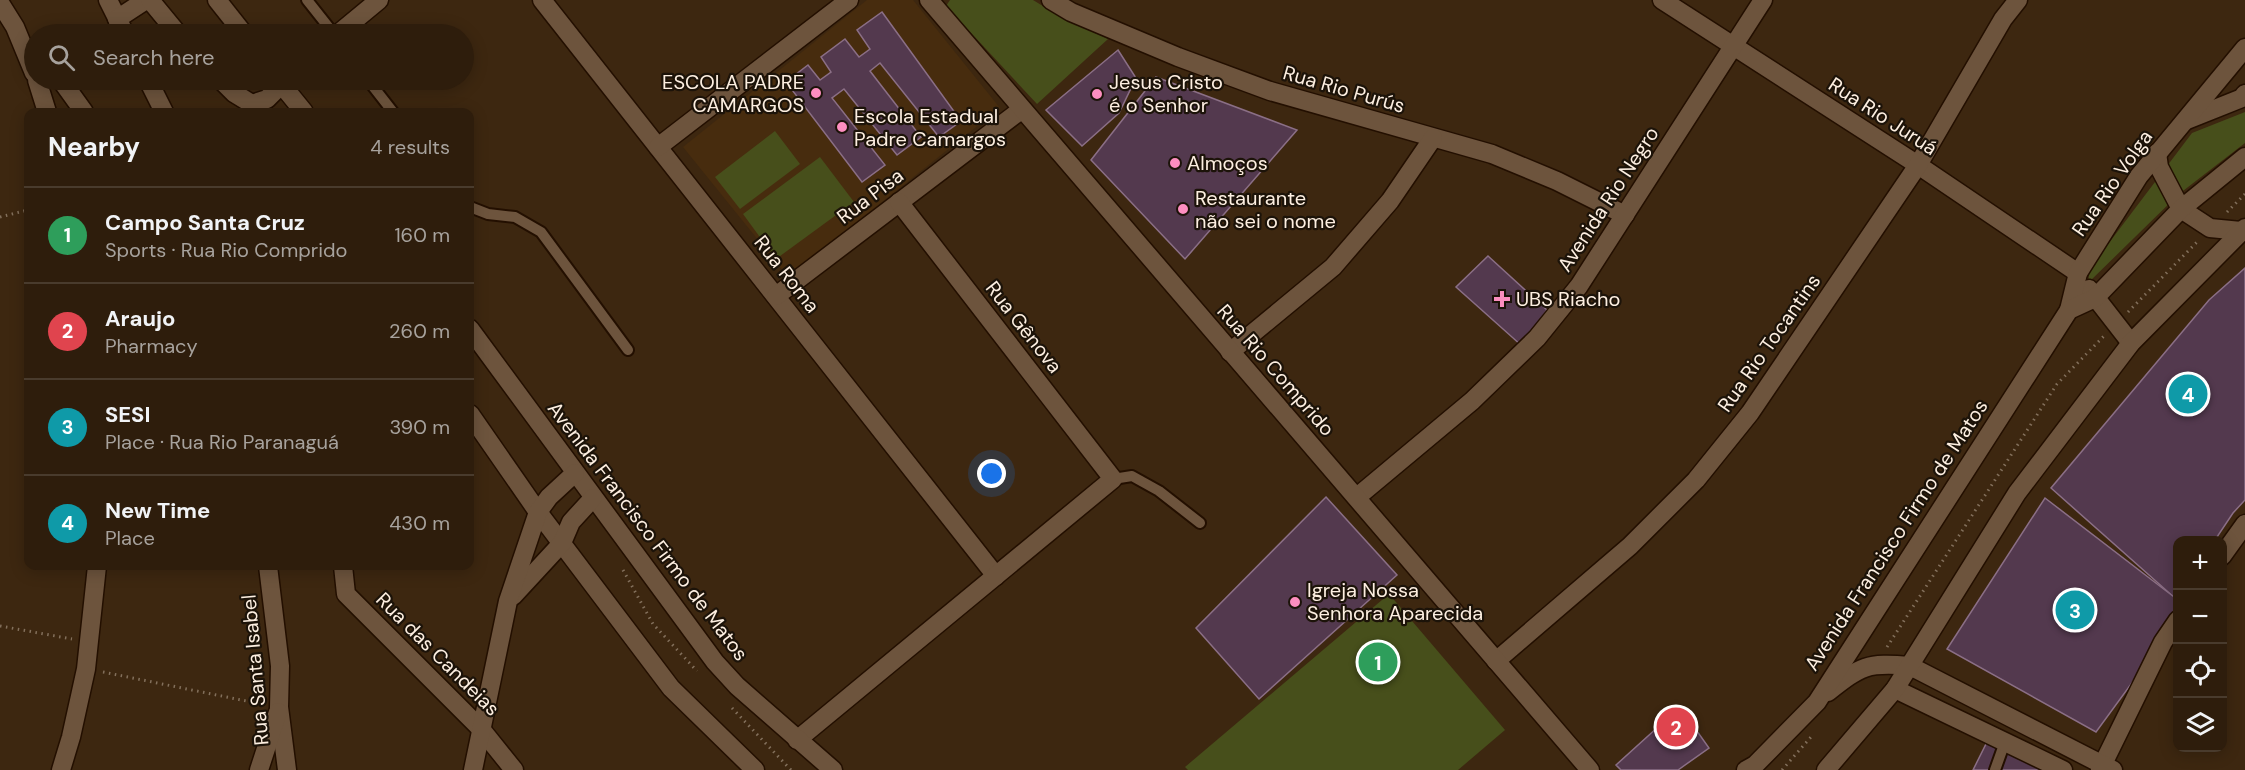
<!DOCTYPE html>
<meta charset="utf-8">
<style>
body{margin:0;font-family:"DM Sans",sans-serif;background:#362615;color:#f1f3f6}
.controls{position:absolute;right:18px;bottom:18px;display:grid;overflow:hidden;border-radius:12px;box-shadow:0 3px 15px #0003}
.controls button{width:54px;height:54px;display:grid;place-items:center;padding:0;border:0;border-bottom:2px solid #493b2d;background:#2e1d0c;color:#f1f3f6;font:30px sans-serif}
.you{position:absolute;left:992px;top:474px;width:21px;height:21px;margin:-15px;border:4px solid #fff;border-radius:50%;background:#1a73e8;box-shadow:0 0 0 9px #1a73e833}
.badge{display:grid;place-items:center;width:39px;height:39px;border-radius:50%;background:#2563eb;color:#fff;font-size:20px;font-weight:700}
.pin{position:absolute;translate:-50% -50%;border:3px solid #fff;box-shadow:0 2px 6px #0006}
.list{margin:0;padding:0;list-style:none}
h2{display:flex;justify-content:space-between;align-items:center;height:78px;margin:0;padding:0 24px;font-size:26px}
h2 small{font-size:20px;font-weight:400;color:#a7a29d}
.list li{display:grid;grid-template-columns:39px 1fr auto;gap:18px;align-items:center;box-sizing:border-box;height:96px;padding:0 24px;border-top:2px solid #493b2d}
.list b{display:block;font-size:22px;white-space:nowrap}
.list p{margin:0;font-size:20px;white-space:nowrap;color:#a7a29d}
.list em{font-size:20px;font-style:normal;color:#a7a29d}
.icon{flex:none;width:33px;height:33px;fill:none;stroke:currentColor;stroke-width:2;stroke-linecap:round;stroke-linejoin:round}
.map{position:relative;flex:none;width:2245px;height:770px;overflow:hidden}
.search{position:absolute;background:#2e1d0c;box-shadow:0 3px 15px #0003;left:24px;top:24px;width:450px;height:66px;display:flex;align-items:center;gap:15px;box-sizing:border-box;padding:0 21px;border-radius:33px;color:#a7a29d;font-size:22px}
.panel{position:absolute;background:#2e1d0c;box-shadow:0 3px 15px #0003;left:24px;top:108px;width:450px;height:462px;border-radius:12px}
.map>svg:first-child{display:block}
</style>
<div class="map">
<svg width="2245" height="770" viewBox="0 0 2245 770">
<rect width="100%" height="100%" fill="#3d2710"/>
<path fill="#472c0e" d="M867 0H913L1000 108 788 277 683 147Z"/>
<g fill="#474f1b">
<path d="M950 0H1033L1061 17 1108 39 1037 104 946 6Z"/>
<path d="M2245 112V143L2179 194 2088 283 2090 268 2192 133Z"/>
<path d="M775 131 800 164 740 209 715 177Z"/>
<path d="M820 157 854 202 776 259 743 214Z"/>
<path d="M1389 594 1505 730 1458 770H1188L1185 767Z"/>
</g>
<g fill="#53394e" stroke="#8b6f86" stroke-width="1.5">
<path d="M882 12 961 121 939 137 880 63 870 71 921 137 897 155 844 89 832 98 885 165 862 182 786 82 808 65 820 80 831 72 821 57 845 39 859 57 870 49 857 30Z"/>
<path d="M1118 50 1136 78 1119 113 1082 146 1046 110Z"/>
<path d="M1156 77 1297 130 1185 259 1091 160Z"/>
<path d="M1488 256 1547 310 1522 346 1456 287Z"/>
<path d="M2245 268V500L2233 513 2215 540H2178L2176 599 2051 488 2209 300Z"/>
<path d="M1326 497 1397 575 1259 699 1196 628Z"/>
<path d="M2045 498 2178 600V620L2096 732 1947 649Z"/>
<path d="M1680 707 1709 748 1678 770H1621L1616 765Z"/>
<path d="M1988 740 2052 770H1973Z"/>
</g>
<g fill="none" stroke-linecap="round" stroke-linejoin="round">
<defs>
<g id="lane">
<path d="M307 0 334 34"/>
<path d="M368 80 393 112"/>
<path d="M470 207 488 214 515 217 541 232 628 350"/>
<path d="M1113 479 1132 476 1159 491 1200 523"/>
<path d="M1995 770 2005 742"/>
</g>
<g id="street">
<path d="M108 0 125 34"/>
<path d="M542 0 996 576"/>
<path d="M1051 0 1071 12 1178 57 1270 91 1492 154 1557 181 1625 215"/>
<path d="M1662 0 1918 165 2078 273"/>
<path d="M0 3 15 27 34 73"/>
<path d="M117 19 146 0"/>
<path d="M338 34 379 0"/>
<path d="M37 80 47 112"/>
<path d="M61 80 84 112"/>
<path d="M148 80 164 112"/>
<path d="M658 147 849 0"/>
<path d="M776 296 1021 110"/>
<path d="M1230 352 1333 267 1390 201 1433 138"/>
<path d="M1357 497 1472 401 1537 338 1579 286 1763 0"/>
<path d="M2222 556 2245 524"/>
<path d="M268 566 280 666 279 707 287 770"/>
<path d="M343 566 346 594 481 729 514 770"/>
<path d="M1496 661 1630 546 1696 480 1750 413 1918 165 2003 19 2018 0"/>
<path d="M797 740 1113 479 899 202"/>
<path d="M61 770 71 737 86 669 97 566"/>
<path d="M259 770 278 712"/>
<path d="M2100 770 2163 642 2178 620"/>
</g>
<g id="secondary">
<path d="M150 0 178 34"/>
<path d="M217 0 244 34"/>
<path d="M929 0 1590 770"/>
<path d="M221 80 234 93 252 104 267 99 282 84"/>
<path d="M278 80 304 112"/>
<path d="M2187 120 2242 98 2245 94"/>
<path d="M2157 153 2159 167 2181 209 2210 228 2241 231"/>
<path d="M2089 289 2131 343"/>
<path d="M2069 310 2078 273 2139 176 2245 48"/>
<path d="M470 329 715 662 737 686 833 770"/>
<path d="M470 414 538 512 671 688 755 770"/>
<path d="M513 596 562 543 571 522 593 498"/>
<path d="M1895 689 2063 770"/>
<path d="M1828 692C1861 666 1867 662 1910 666L2113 770"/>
<path d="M473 770 508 601 538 512 549 497 575 473"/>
<path d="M1746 770 1755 765 1817 702 2069 310 2095 298 2181 209 2245 157"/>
<path d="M1826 770 1895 689 2017 493 2131 343 2245 228"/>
</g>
</defs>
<use href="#lane" stroke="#230f00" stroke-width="14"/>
<use href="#street" stroke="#230f00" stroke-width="21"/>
<use href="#secondary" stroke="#230f00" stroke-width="21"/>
<g stroke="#83705c" stroke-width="3" stroke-dasharray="1.5 4.5" stroke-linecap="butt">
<path d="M2227 212 2245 194"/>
<path d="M0 217 28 210"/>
<path d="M2128 312 2199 240"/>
<path d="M623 570 653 624 697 671"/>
<path d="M0 626 72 639"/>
<path d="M1887 647 2057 384 2104 336"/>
<path d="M103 672 261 704"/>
<path d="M732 708 791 770"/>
<path d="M1782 770 1811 737"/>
</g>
<use href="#lane" stroke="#6d543d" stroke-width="10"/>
<use href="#street" stroke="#6d543d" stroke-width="18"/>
<use href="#secondary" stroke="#6d543d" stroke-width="18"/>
</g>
<g fill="#fd8ec0" stroke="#1c1309" stroke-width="2">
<circle cx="816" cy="93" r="6"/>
<circle cx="1097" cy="94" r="6"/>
<circle cx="842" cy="127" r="6"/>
<circle cx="1175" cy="163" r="6"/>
<circle cx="1183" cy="209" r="6"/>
<path d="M1499 290h6v6h6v6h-6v6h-6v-6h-6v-6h6z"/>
<circle cx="1295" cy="602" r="6"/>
</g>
<g text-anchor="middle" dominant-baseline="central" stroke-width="4.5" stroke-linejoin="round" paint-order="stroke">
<g font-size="20" fill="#fdefe1" stroke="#1c1309" text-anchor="start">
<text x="804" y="82" text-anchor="end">ESCOLA PADRE<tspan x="804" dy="23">CAMARGOS</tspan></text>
<text x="1109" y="82">Jesus Cristo<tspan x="1109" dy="23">é o Senhor</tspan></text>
<text x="854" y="116">Escola Estadual<tspan x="854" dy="23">Padre Camargos</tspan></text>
<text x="1187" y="163">Almoços</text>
<text x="1195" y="198">Restaurante<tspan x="1195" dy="23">não sei o nome</tspan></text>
<text x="1516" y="299">UBS Riacho</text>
<text x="1307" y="590">Igreja Nossa<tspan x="1307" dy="23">Senhora Aparecida</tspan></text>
</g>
<g font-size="20" fill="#fdefe1" stroke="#1c1309">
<text transform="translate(1344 89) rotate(16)">Rua Rio Purús</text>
<text transform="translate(1883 116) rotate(33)">Rua Rio Juruá</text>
<text transform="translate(2112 183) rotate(-55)">Rua Rio Volga</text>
<text transform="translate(870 196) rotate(-37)">Rua Pisa</text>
<text transform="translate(1608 199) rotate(-57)">Avenida Rio Negro</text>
<text transform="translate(787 274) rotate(52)">Rua Roma</text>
<text transform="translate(1024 327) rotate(52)">Rua Gênova</text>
<text transform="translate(1769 343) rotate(-55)">Rua Rio Tocantins</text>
<text transform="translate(1276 370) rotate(49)">Rua Rio Comprido</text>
<text transform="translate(648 531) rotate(53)">Avenida Francisco Firmo de Matos</text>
<text transform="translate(1896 535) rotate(-57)">Avenida Francisco Firmo de Matos</text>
<text transform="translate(438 654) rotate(45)">Rua das Candeias</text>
<text transform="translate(255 670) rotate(-95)">Rua Santa Isabel</text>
</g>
</g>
</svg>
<div class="controls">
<button>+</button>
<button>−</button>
<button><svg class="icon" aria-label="locate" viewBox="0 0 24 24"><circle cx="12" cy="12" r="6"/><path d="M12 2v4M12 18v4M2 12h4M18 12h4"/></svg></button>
<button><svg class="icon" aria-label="layers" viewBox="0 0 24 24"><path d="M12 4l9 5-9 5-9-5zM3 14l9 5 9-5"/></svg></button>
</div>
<div class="you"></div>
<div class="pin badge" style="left:1378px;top:662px;background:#2e9e5b">1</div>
<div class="pin badge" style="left:1676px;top:727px;background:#e0444e">2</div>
<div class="pin badge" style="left:2075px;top:610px;background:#0f9aa8">3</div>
<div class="pin badge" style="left:2188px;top:394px;background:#0f9aa8">4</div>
<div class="search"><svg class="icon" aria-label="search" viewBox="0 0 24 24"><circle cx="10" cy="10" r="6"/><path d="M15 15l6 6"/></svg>Search here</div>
<section class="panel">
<h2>Nearby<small>4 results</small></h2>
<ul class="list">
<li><span class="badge" style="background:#2e9e5b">1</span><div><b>Campo Santa Cruz</b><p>Sports · Rua Rio Comprido</p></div><em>160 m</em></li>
<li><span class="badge" style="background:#e0444e">2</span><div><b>Araujo</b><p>Pharmacy</p></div><em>260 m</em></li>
<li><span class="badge" style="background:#0f9aa8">3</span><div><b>SESI</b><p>Place · Rua Rio Paranaguá</p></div><em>390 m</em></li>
<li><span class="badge" style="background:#0f9aa8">4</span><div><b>New Time</b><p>Place</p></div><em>430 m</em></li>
</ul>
</section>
</div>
